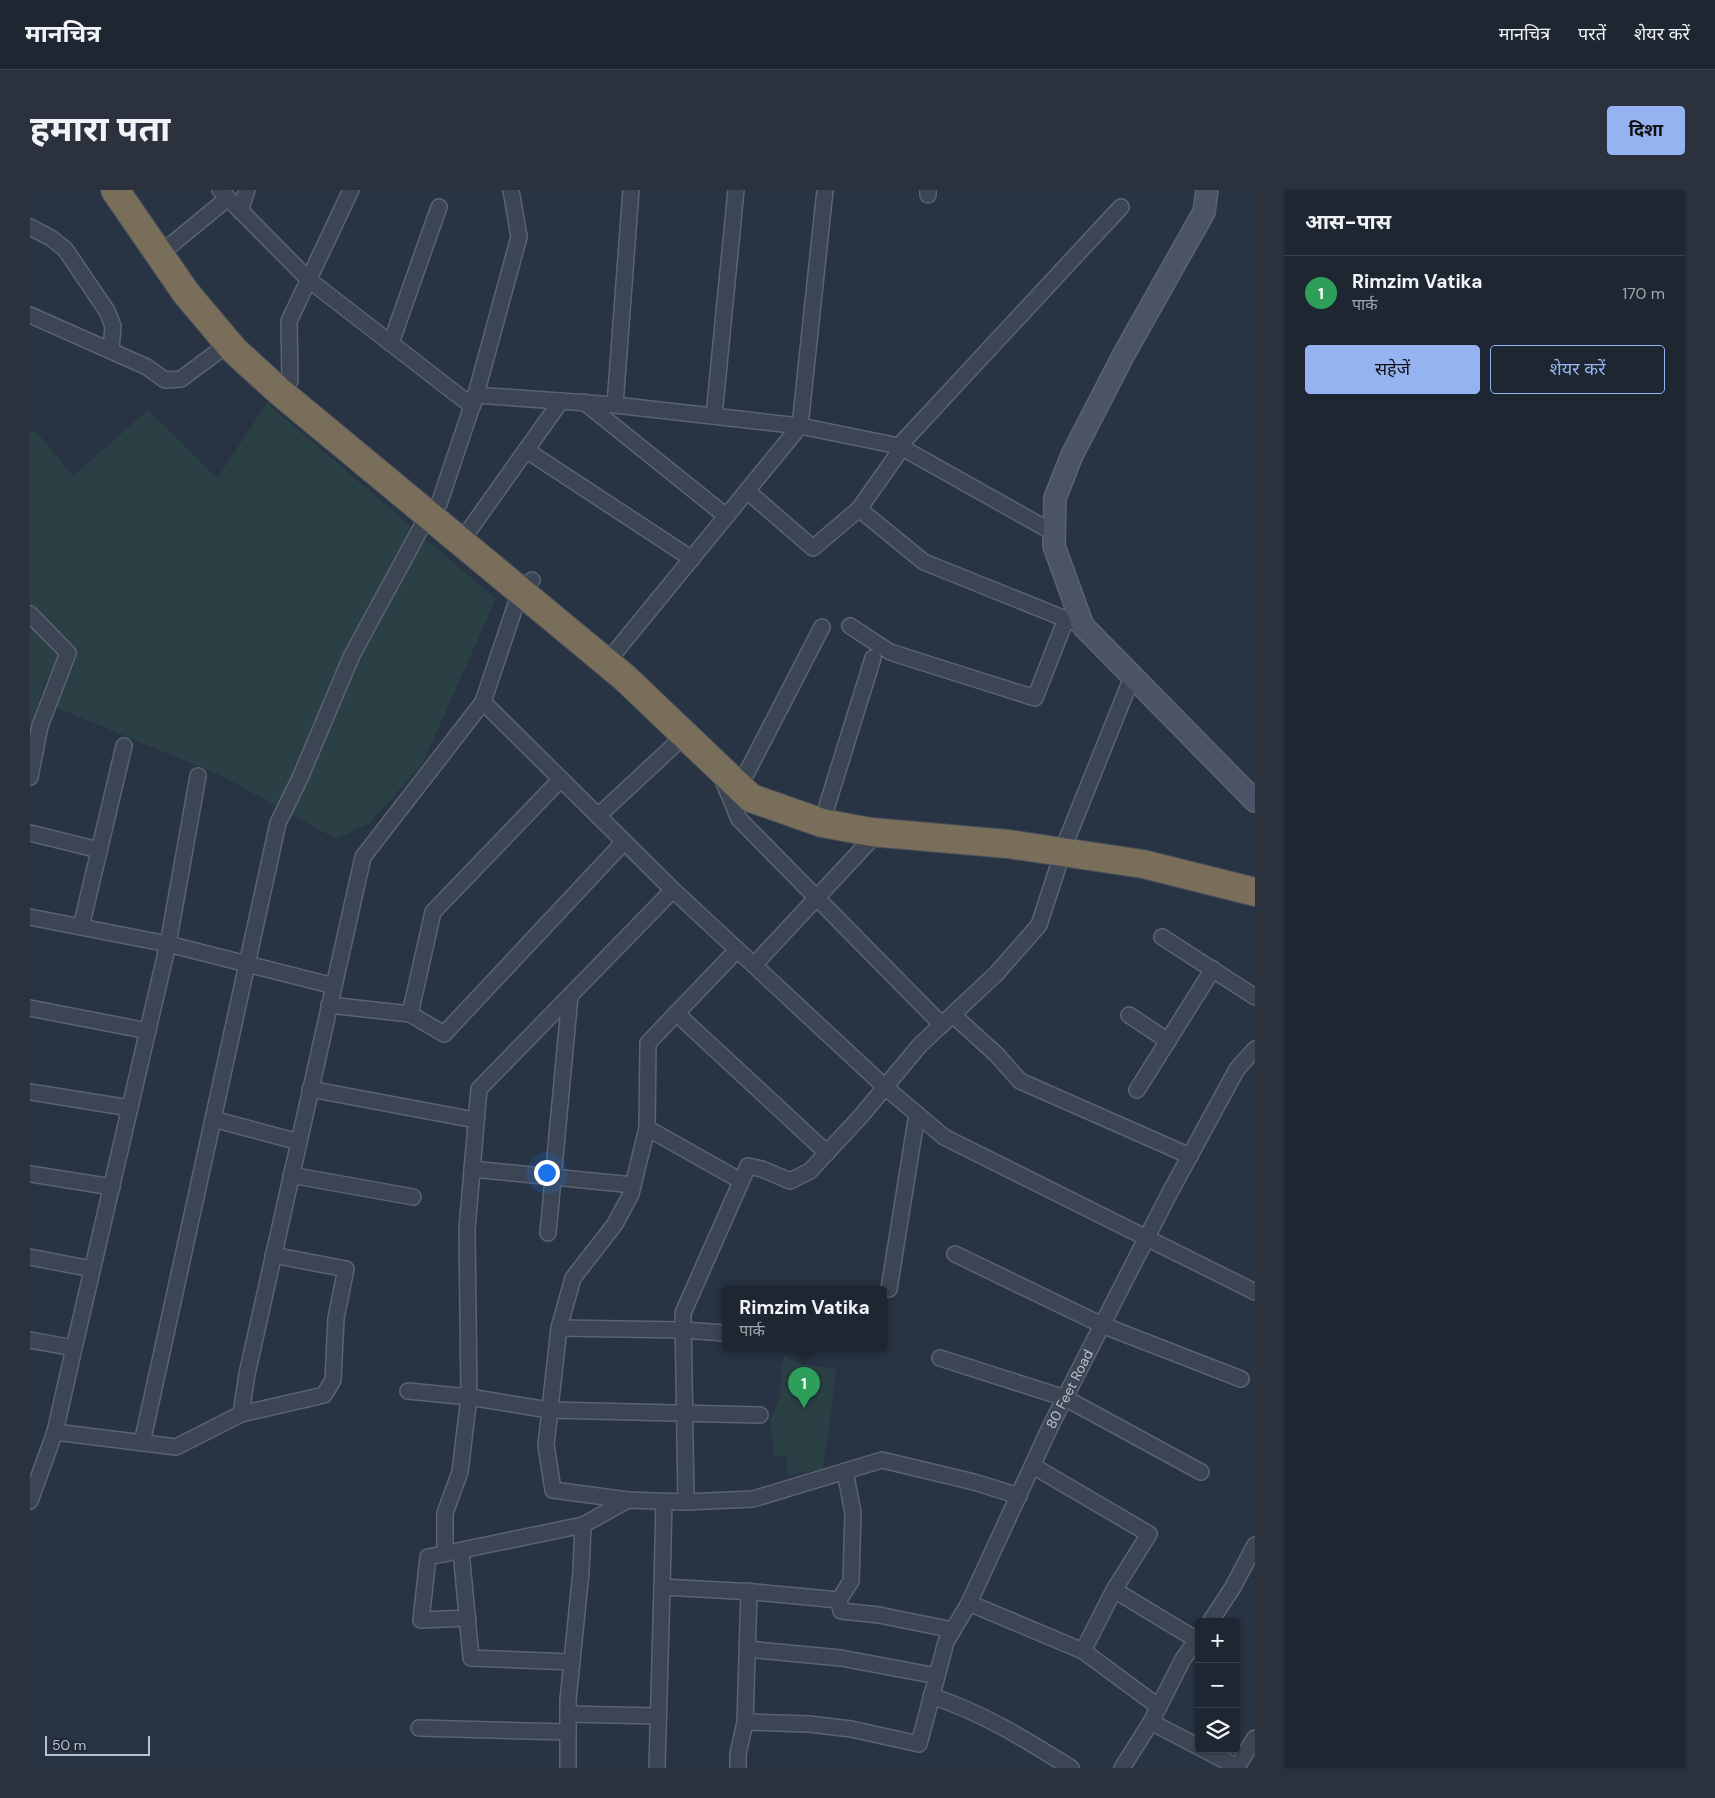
<!DOCTYPE html>
<html lang="hi">
<meta charset="utf-8">
<style>
body{margin:0;font-family:"DM Sans","Noto Sans Devanagari",sans-serif;background:#2b323e;color:#f1f3f6}
.controls{position:absolute;right:15px;bottom:15px;display:grid;overflow:hidden;border-radius:5px;box-shadow:0 1px 4px #0004}
.controls button{width:45px;height:45px;display:grid;place-items:center;padding:0;border:0;border-bottom:1px solid #3c434d;background:#1e2632;color:#f1f3f6;font:25px sans-serif}
.scale{position:absolute;left:15px;bottom:12px;width:105px;box-sizing:border-box;padding-left:5px;border:2px solid #bac0cd;border-top:0;font-size:14px;line-height:18px;white-space:nowrap;color:#bac0cd;-webkit-text-stroke:4px #212a38;paint-order:stroke}
.you{position:absolute;left:516px;top:982px;width:18px;height:18px;margin:-12px;border:4px solid #fff;border-radius:50%;background:#1a73e8;box-shadow:0 0 0 8px #1a73e833}
.badge{display:grid;place-items:center;width:32px;height:32px;border-radius:50%;background:#95b2f1;color:#fff;font-size:16px;font-weight:700}
.pin{position:absolute;translate:-50% -41px;filter:drop-shadow(0 1px 2px #0008)}
.pin::after{content:'';position:absolute;top:26px;width:18px;height:15px;background:inherit;clip-path:polygon(0 0,100% 0,50% 100%)}
.popup{position:absolute;left:692px;top:1096px;width:165px;height:65px;box-sizing:border-box;display:grid;place-content:center;border-radius:5px;background:#1e2632;filter:drop-shadow(0 1px 4px #0005);font-size:16px;white-space:nowrap;color:#a1a5ac}
.popup b{font-size:19px;color:#f1f3f6}
.popup::after{content:'';position:absolute;left:50%;top:100%;margin-left:-10px;border:10px solid transparent;border-top-color:#1e2632}
.list{margin:0;padding:0;list-style:none}
h2{display:flex;justify-content:space-between;align-items:center;height:65px;margin:0;padding:0 20px;font-size:21px}
h2 small{font-size:16px;font-weight:400;color:#a1a5ac}
.list li{display:grid;grid-template-columns:32px 1fr auto;gap:15px;align-items:center;box-sizing:border-box;height:75px;padding:0 20px;border-top:1px solid #3c434d}
.list b{display:block;font-size:19px;white-space:nowrap}
.list p{margin:0;font-size:16px;white-space:nowrap;color:#a1a5ac}
.list em{font-size:16px;font-style:normal;color:#a1a5ac}
.actions{display:flex;gap:10px;padding:15px 20px}
.actions a{flex:1;padding:11px 0;border:1px solid #95b2f1;border-radius:5px;text-align:center;font-size:18px;color:#95b2f1}
.actions .main{background:#95b2f1;color:#111}
.icon{flex:none;width:28px;height:28px;fill:none;stroke:currentColor;stroke-width:2;stroke-linecap:round;stroke-linejoin:round}
.map{position:relative;flex:none;width:1225px;height:1578px;overflow:hidden;border-radius:5px}
header{display:flex;align-items:center;gap:30px;box-sizing:border-box;height:70px;padding:0 25px;background:#1e2632;border-bottom:1px solid #3c434d}
header strong{font-size:24px}
nav{display:flex;gap:28px;margin-inline-start:auto;font-size:18px}
.intro{display:flex;align-items:center;justify-content:space-between;box-sizing:border-box;height:120px;padding:0 30px}
h1{margin:0;font-size:35px}
.button{padding:12px 22px;border-radius:5px;background:#95b2f1;color:#111;font-size:18px;font-weight:700}
main{display:flex;gap:30px;padding:0 30px}
aside{flex:1;background:#1e2632;border-radius:5px;box-shadow:0 1px 4px #0004}
.map>svg:first-child{display:block}
</style>
<header>
<strong>मानचित्र</strong>
<nav><a>मानचित्र</a><a>परतें</a><a>शेयर करें</a></nav>
</header>
<div class="intro"><h1>हमारा पता</h1><a class="button">दिशा</a></div>
<main>
<div class="map">
<svg width="1225" height="1578" viewBox="0 0 1225 1578">
<rect width="100%" height="100%" fill="#283343"/>
<g fill="#2a4044">
<path d="M237 213 466 409 392 575 338 634 306 649 192 586 27 518 16 487 0 543V242L5 240 43 286 118 220 187 288Z"/>
<path d="M755 1166 767 1173 806 1179 800 1231 792 1280 758 1285 756 1266H744L740 1230 750 1206 751 1179Z"/>
</g>
<g fill="none" stroke-linecap="round" stroke-linejoin="round">
<defs>
<g id="street">
<path d="M190 0 279 90 442 216 409 314"/>
<path d="M898 5V0"/>
<path d="M210 21 217 0"/>
<path d="M0 37 21 48 35 59 77 121 83 136 81 160"/>
<path d="M130 64 198 8"/>
<path d="M0 125 117 177 135 190 151 189 198 154"/>
<path d="M361 153 409 17"/>
<path d="M260 191 259 131 321 0"/>
<path d="M445 205 585 215 601 0"/>
<path d="M554 212 696 326"/>
<path d="M443 215 489 47 481 0"/>
<path d="M585 215 770 236 869 256 1024 343"/>
<path d="M684 226 706 0"/>
<path d="M869 256 1091 17"/>
<path d="M872 258 829 319 894 372 1053 436"/>
<path d="M496 260 662 369"/>
<path d="M717 301 783 358 829 319"/>
<path d="M440 339 531 211"/>
<path d="M502 390 490 402 453 512 643 700 855 897 914 947 1225 1102"/>
<path d="M0 424 38 463 10 536 0 587"/>
<path d="M820 436 860 462 1005 508 1036 429"/>
<path d="M586 461 770 236 795 0"/>
<path d="M716 584 792 437"/>
<path d="M692 588 709 629 912 835"/>
<path d="M796 619 843 468"/>
<path d="M568 626 654 546"/>
<path d="M0 643 69 660"/>
<path d="M0 727 138 754 304 796 333 667 453 512"/>
<path d="M51 737 94 556"/>
<path d="M1132 747 1225 807"/>
<path d="M707 760 618 853 617 938 711 991"/>
<path d="M724 775 848 642"/>
<path d="M299 815 380 824 414 844 594 652"/>
<path d="M0 818 118 841"/>
<path d="M646 823 797 963"/>
<path d="M380 824 403 722 531 589"/>
<path d="M923 825 967 865 990 891 1160 966"/>
<path d="M1099 825 1138 851"/>
<path d="M280 899 445 930"/>
<path d="M1107 900 1183 779"/>
<path d="M0 902 100 918"/>
<path d="M183 929 269 952"/>
<path d="M442 979 603 995"/>
<path d="M0 984 82 997"/>
<path d="M261 985 383 1007"/>
<path d="M518 1043 540 806"/>
<path d="M925 1064 1072 1135 1211 1189"/>
<path d="M0 1067 62 1079"/>
<path d="M859 1099 887 924"/>
<path d="M529 1138 653 1140 695 1143"/>
<path d="M0 1150 44 1158 138 754 168 586"/>
<path d="M44 1158 25 1242 146 1257 211 1224 217 1184 304 796"/>
<path d="M910 1168 1035 1208 1171 1282"/>
<path d="M378 1201 439 1207 519 1220 730 1225"/>
<path d="M211 1224 294 1205 303 1190 306 1128 316 1079 243 1065"/>
<path d="M112 1253 248 633 270 588 322 465 398 325"/>
<path d="M1003 1276 1119 1344 1084 1400 1167 1450"/>
<path d="M989 1306 944 1292 852 1270 723 1309 656 1312 653 1123 718 976 732 979 760 991 780 981 831 926 890 855 966 784 1009 735 1037 649 1102 487"/>
<path d="M598 1310 523 1300 516 1255 529 1138 543 1088 585 1034 601 1004 617 938"/>
<path d="M0 1311 25 1242"/>
<path d="M431 1361 441 1468 542 1472"/>
<path d="M415 1364V1323L430 1282 439 1207 437 1039 449 899 643 700"/>
<path d="M632 1397 634 1312"/>
<path d="M809 1410 821 1391 823 1323 815 1281"/>
<path d="M939 1413 1053 1461 1129 1517"/>
<path d="M438 1428 391 1430 398 1367 553 1335 598 1310 656 1312"/>
<path d="M1180 1432 1203 1397 1225 1355"/>
<path d="M717 1459 811 1468 907 1486"/>
<path d="M1053 1461 1084 1400"/>
<path d="M901 1506C952 1522 996 1550 1041 1578"/>
<path d="M538 1524 628 1526"/>
<path d="M715 1532 719 1401"/>
<path d="M1121 1532 1169 1557"/>
<path d="M389 1538 538 1542"/>
<path d="M1173 1559 1207 1577 1225 1548"/>
<path d="M538 1578V1510L551 1382 553 1335"/>
<path d="M627 1578 632 1397 725 1402 809 1410 811 1421 849 1425 923 1440"/>
<path id="s1" d="M708 1578V1564L715 1532 779 1534 821 1539 889 1554 916 1452 939 1413 1021 1235 1138 1006 1207 879 1225 859"/>
<path d="M1092 1578 1121 1532 1153 1469 1169 1447"/>
</g>
<path id="secondary" d="M1177 0 1174 22 1094 164 1042 265 1025 308 1024 356 1053 436 1225 611"/>
<path id="highway" d="M85 0 156 103 204 160 250 202 594 487 721 608 792 633 841 642 978 654 1113 674 1225 702"/>
</defs>
<use href="#street" stroke="#5b6370" stroke-width="18"/>
<use href="#secondary" stroke="#5b6370" stroke-width="24"/>
<use href="#highway" stroke="#47505d" stroke-width="30"/>
<use href="#street" stroke="#3c4553" stroke-width="15"/>
<use href="#secondary" stroke="#4b5466" stroke-width="21"/>
<use href="#highway" stroke="#796e5a" stroke-width="28"/>
</g>
<g text-anchor="middle" dominant-baseline="central" stroke-width="4" stroke-linejoin="round" paint-order="stroke">
<g font-size="14" fill="#bac0cd" stroke="#212a38">
<text stroke="none"><textPath href="#s1" startOffset="610">80 Feet Road</textPath></text>
</g>
</g>
</svg>
<div class="controls">
<button>+</button>
<button>−</button>
<button><svg class="icon" aria-label="layers" viewBox="0 0 24 24"><path d="M12 4l9 5-9 5-9-5zM3 14l9 5 9-5"/></svg></button>
</div>
<div class="scale">50 m</div>
<div class="you"></div>
<div class="pin badge" style="left:774px;top:1218px;background:#2e9e5b">1</div>
<div class="popup"><b>Rimzim Vatika</b>पार्क</div>
</div>
<aside>
<h2>आस-पास<small></small></h2>
<ul class="list">
<li><span class="badge" style="background:#2e9e5b">1</span><div><b>Rimzim Vatika</b><p>पार्क</p></div><em>170 m</em></li>
</ul>
<div class="actions"><a class="main">सहेजें</a><a>शेयर करें</a></div>
</aside>
</main>
